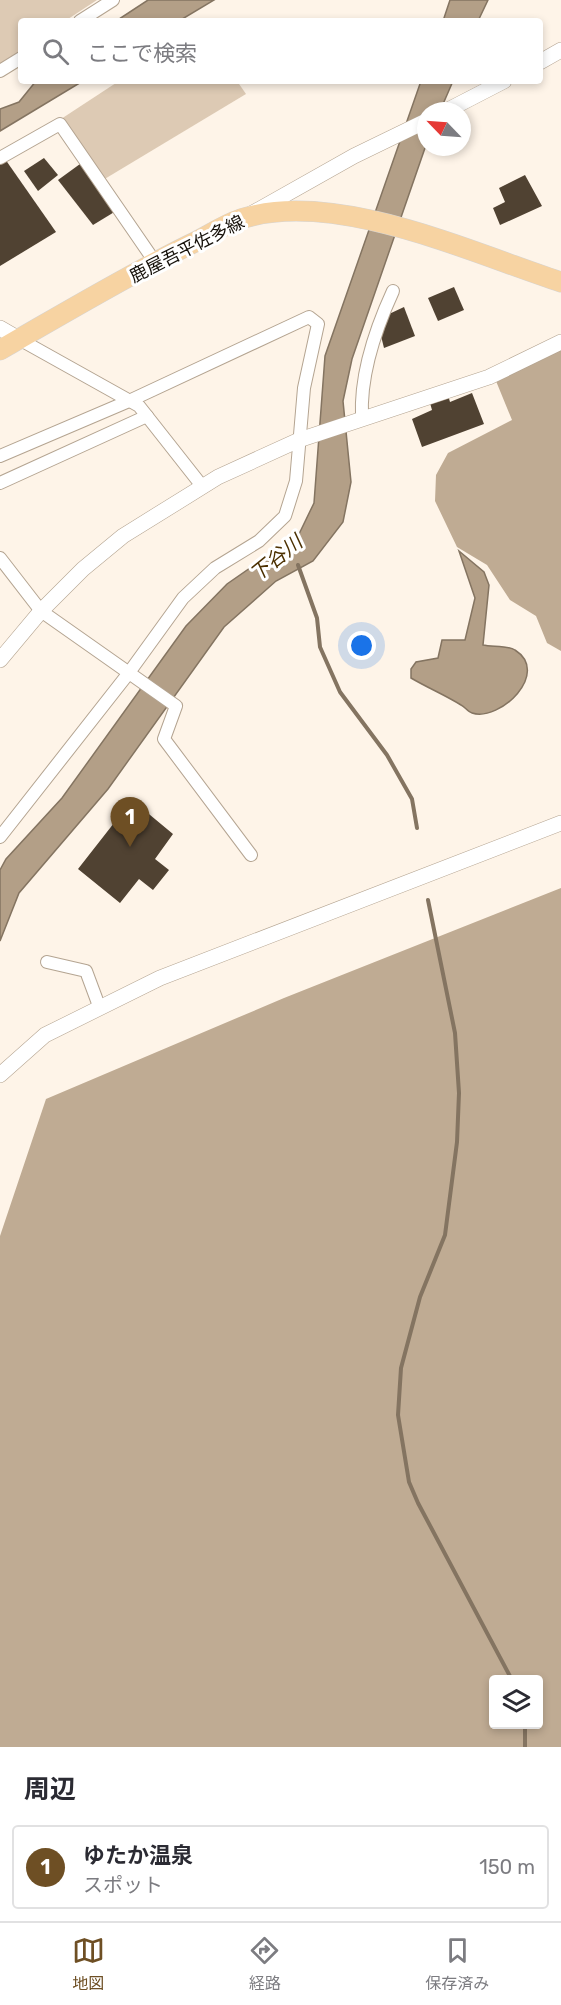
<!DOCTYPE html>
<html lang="ja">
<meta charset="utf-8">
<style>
body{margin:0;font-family:Rubik,"Noto Sans JP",sans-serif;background:#f7f7f7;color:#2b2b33}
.controls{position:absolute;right:18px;bottom:18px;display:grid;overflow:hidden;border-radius:6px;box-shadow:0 3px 9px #0003}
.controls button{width:54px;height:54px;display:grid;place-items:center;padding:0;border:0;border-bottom:2px solid #e1e1e2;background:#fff;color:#2b2b33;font:30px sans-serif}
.compass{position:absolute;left:417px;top:102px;width:54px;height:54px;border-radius:50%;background:#fff;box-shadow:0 3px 9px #0003;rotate:295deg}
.you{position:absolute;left:362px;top:646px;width:21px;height:21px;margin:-15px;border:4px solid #fff;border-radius:50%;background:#1a73e8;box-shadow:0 0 0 9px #1a73e833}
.badge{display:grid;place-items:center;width:39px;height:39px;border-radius:50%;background:#6e4f24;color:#fff;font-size:20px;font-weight:700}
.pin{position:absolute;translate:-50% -50px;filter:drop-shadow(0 2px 3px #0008)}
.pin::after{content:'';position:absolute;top:32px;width:21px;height:18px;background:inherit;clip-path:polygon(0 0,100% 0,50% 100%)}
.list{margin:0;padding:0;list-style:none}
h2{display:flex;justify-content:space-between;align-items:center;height:78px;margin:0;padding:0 24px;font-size:26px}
h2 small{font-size:20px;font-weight:400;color:#7c7c81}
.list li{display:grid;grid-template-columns:39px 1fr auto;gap:18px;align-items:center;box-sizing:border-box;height:84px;margin:0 12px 12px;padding:0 12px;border:2px solid #e1e1e2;border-radius:6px}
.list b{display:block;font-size:22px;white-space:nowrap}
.list p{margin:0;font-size:20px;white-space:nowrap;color:#7c7c81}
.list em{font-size:20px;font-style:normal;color:#7c7c81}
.icon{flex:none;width:33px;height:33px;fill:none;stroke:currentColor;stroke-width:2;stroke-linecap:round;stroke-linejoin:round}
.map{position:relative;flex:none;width:561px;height:1747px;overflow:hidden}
.search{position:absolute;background:#fff;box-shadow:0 3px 9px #0003;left:18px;right:18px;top:18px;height:66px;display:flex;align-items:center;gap:15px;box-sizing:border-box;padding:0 21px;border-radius:6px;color:#7c7c81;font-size:22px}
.sheet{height:174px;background:#fff}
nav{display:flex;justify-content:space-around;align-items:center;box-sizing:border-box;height:84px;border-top:2px solid #e1e1e2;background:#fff;font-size:16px;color:#7c7c81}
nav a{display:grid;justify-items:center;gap:3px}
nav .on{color:#6e4f24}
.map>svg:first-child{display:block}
</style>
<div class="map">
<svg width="561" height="1747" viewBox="0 0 561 1747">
<rect width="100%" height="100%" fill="#fef4e8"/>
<g fill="#ddcab4">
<path d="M0 0H97L65 21H21V50L0 64Z"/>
<path d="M119 81H237L246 94 103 180 61 119Z"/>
</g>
<g fill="#bfab93" fill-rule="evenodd">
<path d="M561 346V651L547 643 536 616 510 600 487 565 457 547 435 501 436 475 448 453 512 420 496 381Z"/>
<path d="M561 888V1747H0V1236L46 1099 284 998ZM494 1680H538V1724H494Z"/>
</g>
<g fill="#b39f87" stroke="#847461" stroke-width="1.5">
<path d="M148 0H214L179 21H116Z"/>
<path d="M450 0H488L478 21H443Z"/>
<path d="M36 81H83L0 131V109L19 102Z"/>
<path d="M421 81H453L440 111H426V145L352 359 343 401 351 482 343 522 313 561 276 581 224 627 108 789 19 893 0 941V870L6 859 62 798 186 626 227 584 299 534 314 503 325 356Z"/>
<path d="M459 551 484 572 489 585 483 645C492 647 508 645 515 650 551 673 500 722 472 713 468 712 465 707 461 705 445 695 428 688 411 678V669L416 662 438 658 442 640H465L475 598Z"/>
</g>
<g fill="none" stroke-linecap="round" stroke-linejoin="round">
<g stroke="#847461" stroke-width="4">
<path d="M298 565 317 618 320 647 340 692 387 755 412 799 417 828"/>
<path d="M428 900 455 1033 459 1093 457 1142 445 1235 420 1297 401 1368 398 1415 409 1482 418 1503 512 1680"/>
<path d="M525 1724V1747"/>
</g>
</g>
<g fill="#504232">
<path d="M44 158 58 175 38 191 24 171Z"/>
<path d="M5 159 56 232 0 266V162Z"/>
<path d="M80 164 116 211 93 225 58 180Z"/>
<path d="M525 175 542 206 500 225 493 208 505 202 499 188Z"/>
<path d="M454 287 464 310 438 321 428 298Z"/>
<path d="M404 307 415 336 384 348 380 332 389 314Z"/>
<path d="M472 393 484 424 422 447 412 419 432 410 430 403 448 395 450 402Z"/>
<path d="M132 800 173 834 155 859 169 870 153 890 139 879 120 903 78 869Z"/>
</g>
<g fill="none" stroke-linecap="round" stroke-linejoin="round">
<defs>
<g id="minor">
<path d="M80 21 113 0"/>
<path d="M0 71 21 58"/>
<path d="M0 158 60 124 155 262"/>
<path d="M19 339 139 406 202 486"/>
<path d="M362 417C360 376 376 328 393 291"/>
<path d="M0 456 129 401 309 317 318 324 304 388 296 481 285 516 259 541 215 568 183 598 128 674 0 837"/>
<path d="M0 483 147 416"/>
<path d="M0 558 41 611 176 706 164 739 251 855"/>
<path d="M47 962 86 971 99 1006"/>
</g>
<g id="tertiary">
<path d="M540 62 561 50"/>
<path d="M446 111 504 81"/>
<path d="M251 214 354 156 426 121"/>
<path d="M0 328 19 339"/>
<path d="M0 660 41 611 83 569 123 536 218 477 299 440 489 377 561 342"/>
<path d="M0 1075 45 1035 160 978 561 823"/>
</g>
<path id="primary" d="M0 350C63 314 126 276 191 244 208 236 226 223 244 218 337 190 472 253 561 282"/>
</defs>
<use href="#minor" stroke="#b4a491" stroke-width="14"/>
<use href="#tertiary" stroke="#b4a491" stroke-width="16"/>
<use href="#primary" stroke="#d5d4d3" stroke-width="21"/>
<use href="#minor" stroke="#fff" stroke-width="12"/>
<use href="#tertiary" stroke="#fff" stroke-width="15"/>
<use href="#primary" stroke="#f7d3a2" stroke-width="20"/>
</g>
<g text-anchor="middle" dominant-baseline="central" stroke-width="6" stroke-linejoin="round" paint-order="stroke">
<g font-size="18" fill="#151009" stroke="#fff">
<text transform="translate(187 249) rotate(-27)">鹿屋吾平佐多線</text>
</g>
<g font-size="20" font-style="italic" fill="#4c3001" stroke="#fff">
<text transform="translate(276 558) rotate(-39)">下谷川</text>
</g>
</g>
</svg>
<div class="controls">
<button><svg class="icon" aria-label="layers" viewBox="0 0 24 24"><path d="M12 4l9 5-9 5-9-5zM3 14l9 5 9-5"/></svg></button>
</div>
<svg class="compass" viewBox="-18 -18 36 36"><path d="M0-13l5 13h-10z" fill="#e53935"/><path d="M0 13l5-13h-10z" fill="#7c7c81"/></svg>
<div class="you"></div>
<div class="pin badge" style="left:130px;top:847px">1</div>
<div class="search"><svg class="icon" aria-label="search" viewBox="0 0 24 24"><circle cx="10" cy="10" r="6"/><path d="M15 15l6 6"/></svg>ここで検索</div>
</div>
<section class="sheet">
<h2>周辺<small></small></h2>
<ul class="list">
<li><span class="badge">1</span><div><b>ゆたか温泉</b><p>スポット</p></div><em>150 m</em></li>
</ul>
</section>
<nav>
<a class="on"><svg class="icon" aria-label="map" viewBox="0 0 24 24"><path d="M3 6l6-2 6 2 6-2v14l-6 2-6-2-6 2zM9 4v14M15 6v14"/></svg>地図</a>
<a><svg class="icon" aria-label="directions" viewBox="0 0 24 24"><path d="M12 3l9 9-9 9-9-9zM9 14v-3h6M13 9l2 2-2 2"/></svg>経路</a>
<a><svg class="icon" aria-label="saved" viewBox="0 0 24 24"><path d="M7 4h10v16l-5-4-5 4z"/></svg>保存済み</a>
</nav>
